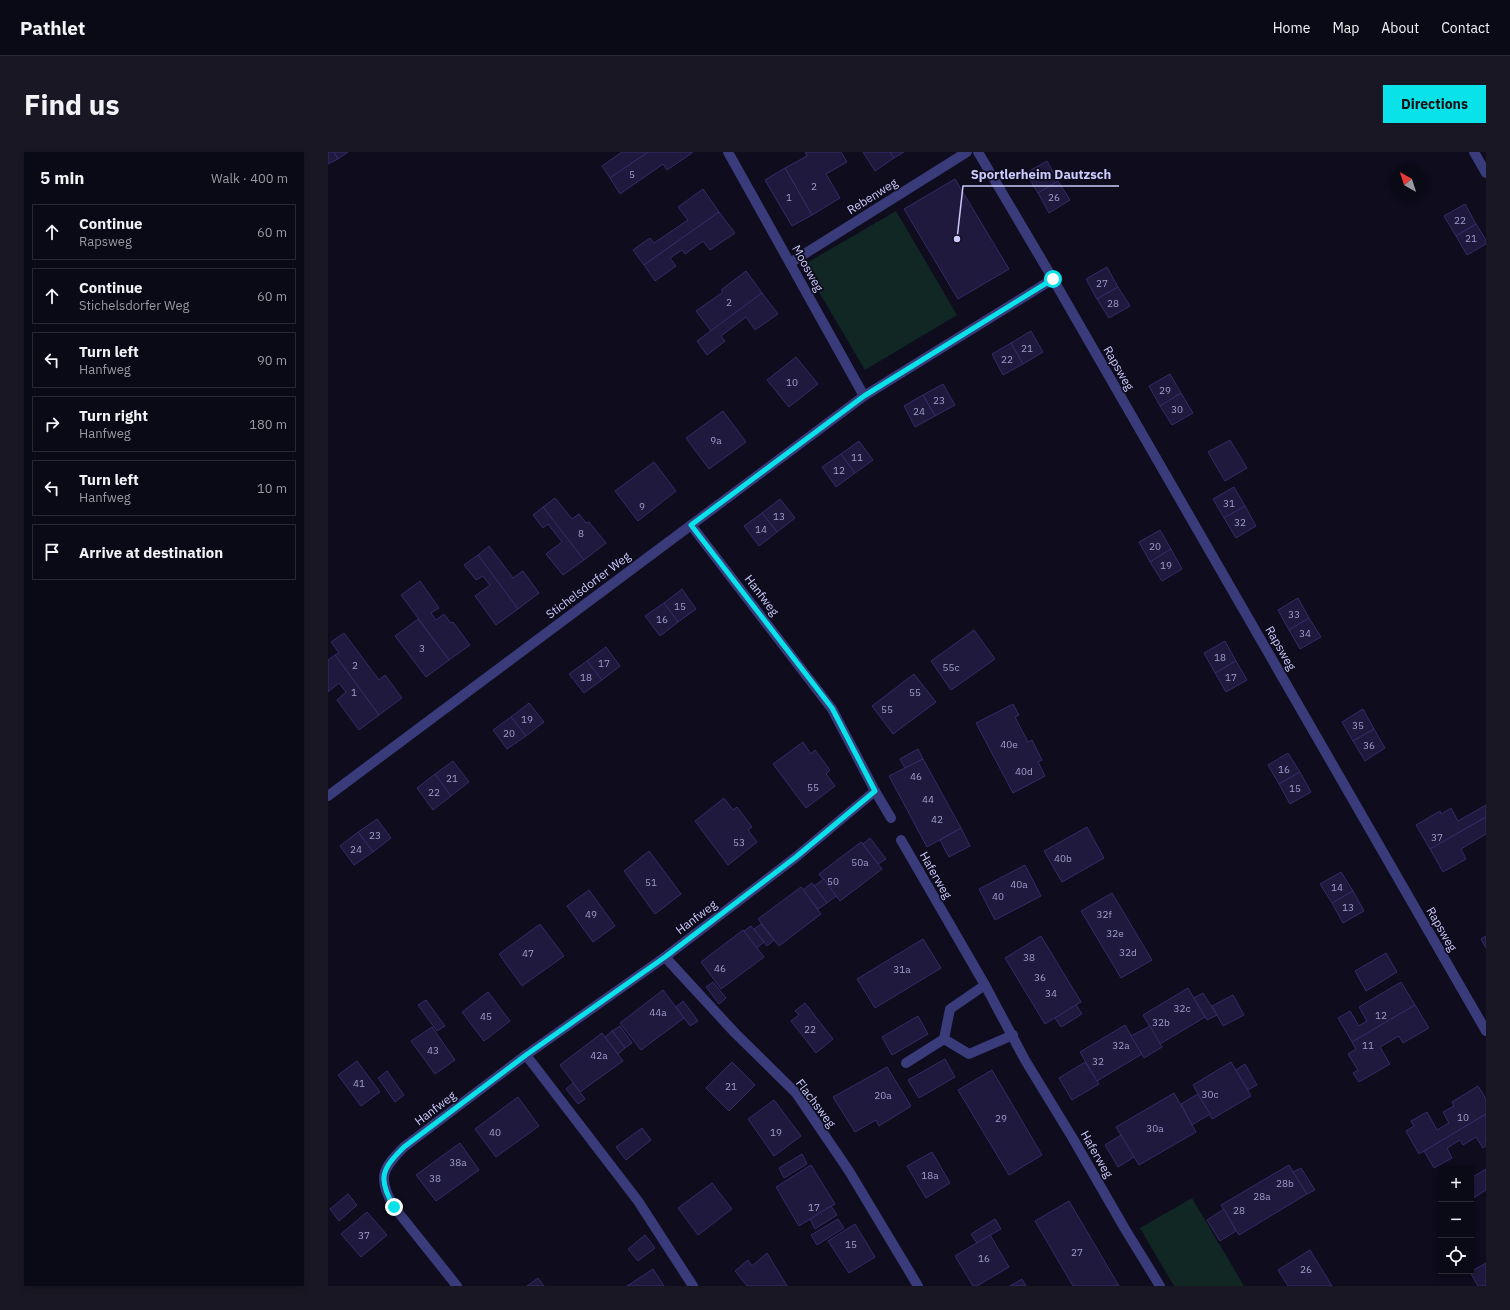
<!DOCTYPE html>
<meta charset="utf-8">
<style>
body{margin:0;font-family:"IBM Plex Sans",sans-serif;background:#181723;color:#f1f3f6}
.controls{position:absolute;right:12px;bottom:12px;display:grid;overflow:hidden;border-radius:0px;box-shadow:0 2px 6px #0003}
.controls button{width:36px;height:36px;display:grid;place-items:center;padding:0;border:0;border-bottom:1px solid #2a2a35;background:#0a0916;color:#f1f3f6;font:20px sans-serif}
.compass{position:absolute;left:1062px;top:12px;width:36px;height:36px;border-radius:50%;background:#0a0916;box-shadow:0 2px 6px #0003;rotate:321deg}
.stop{position:absolute;width:12px;height:12px;margin:-9px;border:3px solid #0ae2ea;border-radius:50%;background:#fff}
.stop.end{background:#0ae2ea;border-color:#fff;box-shadow:0 1px 4px #0008}
.list{margin:0;padding:0;list-style:none}
h2{display:flex;justify-content:space-between;align-items:center;height:52px;margin:0;padding:0 16px;font-size:17px}
h2 small{font-size:13px;font-weight:400;color:#999aa1}
.list li{display:grid;grid-template-columns:26px 1fr auto;gap:12px;align-items:center;box-sizing:border-box;height:56px;margin:0 8px 8px;padding:0 8px;border:1px solid #2a2a35;border-radius:0px}
.list b{display:block;font-size:15px;white-space:nowrap}
.list p{margin:0;font-size:13px;white-space:nowrap;color:#999aa1}
.list em{font-size:13px;font-style:normal;color:#999aa1}
.icon{flex:none;width:22px;height:22px;fill:none;stroke:currentColor;stroke-width:2;stroke-linecap:round;stroke-linejoin:round}
.map{position:relative;flex:none;width:1158px;height:1134px;overflow:hidden;border-radius:0px}
header{display:flex;align-items:center;gap:24px;box-sizing:border-box;height:56px;padding:0 20px;background:#0a0916;border-bottom:1px solid #2a2a35}
header strong{font-size:19px}
nav{display:flex;gap:22px;margin-inline-start:auto;font-size:14px}
.intro{display:flex;align-items:center;justify-content:space-between;box-sizing:border-box;height:96px;padding:0 24px}
h1{margin:0;font-size:28px}
.button{padding:10px 18px;border-radius:0px;background:#0ae2ea;color:#111;font-size:14px;font-weight:700}
main{display:flex;gap:24px;padding:0 24px}
aside{flex:1;background:#0a0916;border-radius:0px;box-shadow:0 2px 6px #0003}
.map>svg:first-child{display:block}
</style>
<header>
<strong>Pathlet</strong>
<nav><a>Home</a><a>Map</a><a>About</a><a>Contact</a></nav>
</header>
<div class="intro"><h1>Find us</h1><a class="button">Directions</a></div>
<main>
<aside>
<h2>5 min<small>Walk · 400 m</small></h2>
<ul class="list">
<li><svg class="icon" aria-label="ahead" viewBox="0 0 24 24"><path d="M12 20V5M6 11l6-6 6 6"/></svg><div><b>Continue</b><p>Rapsweg</p></div><em>60 m</em></li>
<li><svg class="icon" aria-label="ahead" viewBox="0 0 24 24"><path d="M12 20V5M6 11l6-6 6 6"/></svg><div><b>Continue</b><p>Stichelsdorfer Weg</p></div><em>60 m</em></li>
<li><svg class="icon" aria-label="left" viewBox="0 0 24 24"><path d="M17 20v-9H6M10 6l-5 5 5 5"/></svg><div><b>Turn left</b><p>Hanfweg</p></div><em>90 m</em></li>
<li><svg class="icon" aria-label="right" viewBox="0 0 24 24"><path d="M7 20v-9h11M14 6l5 5-5 5"/></svg><div><b>Turn right</b><p>Hanfweg</p></div><em>180 m</em></li>
<li><svg class="icon" aria-label="left" viewBox="0 0 24 24"><path d="M17 20v-9H6M10 6l-5 5 5 5"/></svg><div><b>Turn left</b><p>Hanfweg</p></div><em>10 m</em></li>
<li><svg class="icon" aria-label="arrive" viewBox="0 0 24 24"><path d="M6 21V4h12l-3 4 3 4H6"/></svg><div><b>Arrive at destination</b></div></li>
</ul>
</aside>
<div class="map">
<svg width="1158" height="1134" viewBox="0 0 1158 1134">
<rect width="100%" height="100%" fill="#0e0c1d"/>
<g fill="#102724">
<path d="M568 59 629 163 537 218 475 113Z"/>
<path d="M864 1046 916 1134H846L812 1076Z"/>
</g>
<g fill="#1e193d" stroke="#342c68">
<path d="M0 0H6L10 7 0 12Z"/>
<path d="M6 0H20L10 7Z"/>
<path d="M294 0H320L282 26 274 14Z"/>
<path d="M320 0H364V1L339 18 335 12 292 42 282 26Z"/>
<path d="M477 0H513L519 10 498 22 512 46 484 63 457 16 479 4Z"/>
<path d="M535 0H562L566 6 547 19Z"/>
<path d="M562 0H576L566 6Z"/>
<path d="M719 9 730 29 710 41 698 21Z"/>
<path d="M457 16 484 63 464 74 437 28Z"/>
<path d="M627 27 681 117 630 147 576 57Z"/>
<path d="M730 29 742 48 721 61 710 41Z"/>
<path d="M375 37 391 60 316 113 305 98 322 86 326 91 360 68 350 55Z"/>
<path d="M1137 52 1148 72 1128 84 1116 64Z"/>
<path d="M391 60 407 81 382 98 375 89 357 102 354 98 342 106 348 114 327 129 316 113Z"/>
<path d="M1148 72 1158 88V92L1139 103 1128 84Z"/>
<path d="M779 115 790 135 769 147 758 127Z"/>
<path d="M418 119 434 141 383 179 368 159 395 140 393 138Z"/>
<path d="M790 135 802 154 781 166 769 147Z"/>
<path d="M434 141 450 162 427 178 418 165 393 184 397 189 379 203 369 189Z"/>
<path d="M703 179 715 200 695 212 683 191Z"/>
<path d="M683 191 695 212 675 223 664 202Z"/>
<path d="M468 205 490 232 461 255 439 228Z"/>
<path d="M842 222 853 241 832 254 821 234Z"/>
<path d="M615 232 627 253 607 264 595 243Z"/>
<path d="M853 241 865 261 844 273 832 254Z"/>
<path d="M595 243 607 264 587 275 576 254Z"/>
<path d="M395 259 418 290 381 317 358 286Z"/>
<path d="M902 288 919 316 897 329 880 300Z"/>
<path d="M531 289 545 308 527 321 513 302Z"/>
<path d="M513 302 527 321 508 335 494 315Z"/>
<path d="M326 310 348 339 310 369 287 339Z"/>
<path d="M906 335 917 354 896 366 885 347Z"/>
<path d="M227 346 244 367 251 362 258 371 261 370 278 391 256 408 215 355Z"/>
<path d="M452 347 467 366 449 380 434 361Z"/>
<path d="M917 354 928 374 908 386 896 366Z"/>
<path d="M215 355 256 408 235 423 218 402 234 390 220 372 215 376 205 363Z"/>
<path d="M434 361 449 380 431 394 416 374Z"/>
<path d="M832 378 843 397 822 410 811 390Z"/>
<path d="M161 394 185 426 195 419 211 441 190 457 150 403Z"/>
<path d="M843 397 854 417 834 429 822 410Z"/>
<path d="M150 403 190 457 168 473 147 444 162 433 155 424 148 428 136 413Z"/>
<path d="M92 429 111 456 103 461 108 468 116 462 123 471 125 470 142 493 121 508 73 443Z"/>
<path d="M354 437 368 457 350 470 336 451Z"/>
<path d="M970 446 981 466 961 478 950 458Z"/>
<path d="M336 451 350 470 332 484 317 464Z"/>
<path d="M981 466 993 485 972 497 961 478Z"/>
<path d="M90 467 121 508 98 525 67 484Z"/>
<path d="M646 478 667 507 623 538 603 509Z"/>
<path d="M16 481 51 528 57 523 74 546 51 563 7 503 11 501 3 490Z"/>
<path d="M897 489 908 509 887 521 876 501Z"/>
<path d="M278 495 292 514 274 528 259 509Z"/>
<path d="M7 503 51 563 31 578 9 548 18 540 11 531 0 540V508Z"/>
<path d="M259 509 274 528 256 541 241 522Z"/>
<path d="M908 509 919 528 898 540 887 521Z"/>
<path d="M586 522 608 550 565 582 544 554Z"/>
<path d="M201 551 216 570 198 584 183 565Z"/>
<path d="M685 552 691 563 687 565 700 590 704 588 714 608 710 610 717 624 685 641 648 571Z"/>
<path d="M1035 557 1046 577 1025 589 1014 570Z"/>
<path d="M183 565 198 584 179 597 165 578Z"/>
<path d="M1046 577 1057 596 1037 609 1025 589Z"/>
<path d="M475 590 483 602 487 598 502 618 498 622 507 634 478 656 445 612Z"/>
<path d="M590 597 595 607 577 616 572 607Z"/>
<path d="M960 601 972 620 951 632 940 613Z"/>
<path d="M595 607 633 676 599 695 561 624Z"/>
<path d="M125 609 141 630 123 644 107 622Z"/>
<path d="M972 620 983 640 962 652 951 632Z"/>
<path d="M107 622 123 644 105 658 89 636Z"/>
<path d="M396 646 405 658 409 655 424 675 420 678 429 690 400 713 367 669Z"/>
<path d="M1158 653V665L1102 697 1088 673 1112 659 1113 662 1123 656 1130 669Z"/>
<path d="M1158 665V682L1133 697 1138 707 1115 720 1102 697Z"/>
<path d="M49 667 63 686 45 700 30 680Z"/>
<path d="M759 675 776 706 734 730 716 699Z"/>
<path d="M633 676 642 694 621 705 612 688Z"/>
<path d="M30 680 45 700 26 713 12 694Z"/>
<path d="M542 686 558 707 550 712 535 692Z"/>
<path d="M533 690 554 717 512 749 491 722Z"/>
<path d="M321 699 353 742 327 762 296 719Z"/>
<path d="M697 713 713 744 667 768 651 737Z"/>
<path d="M1013 720 1025 739 1004 751 992 732Z"/>
<path d="M496 727 508 744 499 751 486 734Z"/>
<path d="M484 731 499 751 490 757 475 738Z"/>
<path d="M473 735 493 762 451 794 430 767Z"/>
<path d="M261 738 287 774 265 790 239 754Z"/>
<path d="M1025 739 1036 759 1015 771 1004 751Z"/>
<path d="M784 741 824 808 793 826 753 759Z"/>
<path d="M212 772 236 804 194 834 171 802Z"/>
<path d="M433 772 446 788 439 794 426 777Z"/>
<path d="M423 774 436 790 429 796 416 779Z"/>
<path d="M415 778 436 805 393 837 373 810Z"/>
<path d="M713 784 753 850 717 872 677 806Z"/>
<path d="M1158 784V796L1153 787Z"/>
<path d="M595 787 613 816 547 856 529 827Z"/>
<path d="M1058 801 1069 820 1038 839 1027 819Z"/>
<path d="M385 830 398 846 391 852 378 835Z"/>
<path d="M1073 830 1087 853 1024 890 1010 866 1022 859 1031 874 1039 869 1031 855Z"/>
<path d="M860 836 877 865 832 892 815 863Z"/>
<path d="M335 838 356 866 313 898 292 871Z"/>
<path d="M160 840 182 869 156 889 134 860Z"/>
<path d="M875 841 889 863 879 868 866 846Z"/>
<path d="M905 843 916 863 895 874 884 854Z"/>
<path d="M98 848 117 874 109 879 90 853Z"/>
<path d="M355 849 370 869 362 874 348 855Z"/>
<path d="M477 851 505 887 488 901 463 869 471 863 467 859Z"/>
<path d="M748 853 754 862 733 875 727 866Z"/>
<path d="M1087 853 1101 876 1075 891 1071 884 1052 895 1062 912 1031 930 1025 921 1030 918 1020 902 1028 897 1024 890Z"/>
<path d="M590 864 600 882 564 903 554 885Z"/>
<path d="M797 873 814 902 769 929 752 900Z"/>
<path d="M292 874 304 891 297 896 284 879Z"/>
<path d="M822 874 834 895 816 906 803 884Z"/>
<path d="M104 875 127 908 107 922 83 889Z"/>
<path d="M284 879 297 896 290 902 277 885Z"/>
<path d="M274 881 295 909 252 940 232 913Z"/>
<path d="M617 907 627 925 591 946 580 928Z"/>
<path d="M29 909 52 940 33 954 10 923Z"/>
<path d="M404 910 427 933 401 959 378 936Z"/>
<path d="M757 910 771 932 744 948 731 926Z"/>
<path d="M903 910 923 944 884 967 865 933Z"/>
<path d="M917 912 929 933 920 938 908 918Z"/>
<path d="M559 915 583 954 551 974 548 968 527 980 505 945Z"/>
<path d="M664 918 714 1003 681 1023 630 938Z"/>
<path d="M59 919 76 943 67 950 50 926Z"/>
<path d="M245 931 257 947 250 952 238 937Z"/>
<path d="M1150 934 1158 947V962L1091 1002 1078 979 1086 974 1083 969 1099 960 1109 978 1121 971 1115 960 1126 954 1124 950Z"/>
<path d="M846 941 868 980 811 1013 788 975Z"/>
<path d="M870 942 882 962 864 973 853 952Z"/>
<path d="M190 945 211 974 168 1005 147 977Z"/>
<path d="M446 948 473 984 446 1004 420 967Z"/>
<path d="M1158 962V994L1155 996 1148 985 1135 993 1132 988 1119 996 1124 1006 1106 1016 1096 999Z"/>
<path d="M314 976 323 988 298 1008 288 995Z"/>
<path d="M793 983 806 1005 790 1015 777 993Z"/>
<path d="M132 991 151 1018 108 1049 88 1023Z"/>
<path d="M604 1000 622 1031 598 1046 579 1014Z"/>
<path d="M474 1002 479 1012 456 1026 451 1016Z"/>
<path d="M483 1013 507 1052 471 1074 448 1035Z"/>
<path d="M961 1013 979 1042 911 1083 893 1053Z"/>
<path d="M973 1016 987 1038 979 1042 965 1020Z"/>
<path d="M1158 1017V1038L1144 1047 1143 1026Z"/>
<path d="M384 1031 404 1057 370 1083 350 1056Z"/>
<path d="M20 1042 29 1053 11 1069 2 1057Z"/>
<path d="M741 1049 791 1134H745L707 1069Z"/>
<path d="M503 1054 509 1063 487 1077 482 1067Z"/>
<path d="M896 1057 908 1079 892 1089 879 1068Z"/>
<path d="M39 1060 59 1083 33 1105 13 1082Z"/>
<path d="M510 1067 516 1076 489 1093 483 1083Z"/>
<path d="M667 1067 673 1077 649 1091 643 1082Z"/>
<path d="M527 1072 547 1105 521 1121 500 1089Z"/>
<path d="M317 1083 327 1096 310 1109 300 1097Z"/>
<path d="M662 1083 681 1115 649 1134H645L627 1104Z"/>
<path d="M982 1098 1004 1134H960L950 1118Z"/>
<path d="M439 1101 459 1134H419L407 1119 420 1108 424 1114Z"/>
<path d="M1158 1111V1134H1150L1142 1120Z"/>
<path d="M325 1117 336 1134H299Z"/>
<path d="M210 1126 216 1134H199Z"/>
<path d="M694 1127 698 1134H682Z"/>
</g>
<g fill="none" stroke-linecap="round" stroke-linejoin="round">
<g stroke="#393b7a" stroke-width="10">
<path d="M400 0 536 244"/>
<path d="M650 0 725 127 1158 879"/>
<path d="M1146 0 1158 21"/>
<path d="M462 111 639 0"/>
<path d="M363 373 504 557 547 639 563 666"/>
<path d="M0 644 536 244 725 127"/>
<path d="M573 688 657 833 697 908 744 985 797 1077 832 1134"/>
<path d="M337 805 407 881 468 941 521 1019 590 1134"/>
<path d="M657 833 622 857 616 887 641 902 685 883"/>
<path d="M198 903 310 1049 365 1134"/>
<path d="M578 911 616 887"/>
<path d="M129 1134 66 1055C49 1026 54 1017 76 995L198 903 337 805 468 705 547 639"/>
</g>
</g>
<g fill="none" stroke-linecap="round" stroke-linejoin="round">
<path stroke="#0ae2ea" stroke-width="5" d="M66 1055C49 1026 54 1017 76 995L198 903 337 805 468 705 547 639 504 556 363 373 536 244 725 127"/>
</g>
<g text-anchor="middle" dominant-baseline="central" stroke-width="3.5" stroke-linejoin="round" paint-order="stroke">
<g font-size="10" fill="#a19ecd">
<text x="304" y="22">5</text>
<text x="486" y="34">2</text>
<text x="461" y="45">1</text>
<text x="726" y="45">26</text>
<text x="1132" y="68">22</text>
<text x="1143" y="86">21</text>
<text x="774" y="131">27</text>
<text x="401" y="150">2</text>
<text x="785" y="151">28</text>
<text x="699" y="196">21</text>
<text x="679" y="207">22</text>
<text x="464" y="230">10</text>
<text x="837" y="238">29</text>
<text x="611" y="248">23</text>
<text x="849" y="257">30</text>
<text x="591" y="259">24</text>
<text x="388" y="288">9a</text>
<text x="529" y="305">11</text>
<text x="511" y="318">12</text>
<text x="901" y="351">31</text>
<text x="314" y="354">9</text>
<text x="451" y="364">13</text>
<text x="912" y="370">32</text>
<text x="433" y="377">14</text>
<text x="253" y="381">8</text>
<text x="827" y="394">20</text>
<text x="838" y="413">19</text>
<text x="352" y="454">15</text>
<text x="966" y="462">33</text>
<text x="334" y="467">16</text>
<text x="977" y="481">34</text>
<text x="94" y="496">3</text>
<text x="892" y="505">18</text>
<text x="276" y="511">17</text>
<text x="27" y="513">2</text>
<text x="623" y="515">55c</text>
<text x="258" y="525">18</text>
<text x="903" y="525">17</text>
<text x="26" y="540">1</text>
<text x="587" y="540">55</text>
<text x="559" y="557">55</text>
<text x="199" y="567">19</text>
<text x="1030" y="573">35</text>
<text x="181" y="581">20</text>
<text x="681" y="592">40e</text>
<text x="1041" y="593">36</text>
<text x="956" y="617">16</text>
<text x="696" y="619">40d</text>
<text x="588" y="624">46</text>
<text x="124" y="626">21</text>
<text x="485" y="635">55</text>
<text x="967" y="636">15</text>
<text x="106" y="640">22</text>
<text x="600" y="647">44</text>
<text x="609" y="667">42</text>
<text x="47" y="683">23</text>
<text x="1109" y="685">37</text>
<text x="411" y="690">53</text>
<text x="28" y="697">24</text>
<text x="735" y="706">40b</text>
<text x="532" y="710">50a</text>
<text x="505" y="729">50</text>
<text x="323" y="730">51</text>
<text x="691" y="732">40a</text>
<text x="1009" y="735">14</text>
<text x="670" y="744">40</text>
<text x="1020" y="755">13</text>
<text x="263" y="762">49</text>
<text x="776" y="762">32f</text>
<text x="787" y="781">32e</text>
<text x="800" y="800">32d</text>
<text x="200" y="801">47</text>
<text x="701" y="805">38</text>
<text x="392" y="816">46</text>
<text x="574" y="817">31a</text>
<text x="712" y="825">36</text>
<text x="723" y="841">34</text>
<text x="854" y="856">32c</text>
<text x="330" y="860">44a</text>
<text x="1053" y="863">12</text>
<text x="158" y="864">45</text>
<text x="833" y="870">32b</text>
<text x="482" y="877">22</text>
<text x="793" y="893">32a</text>
<text x="1040" y="893">11</text>
<text x="105" y="898">43</text>
<text x="271" y="903">42a</text>
<text x="770" y="909">32</text>
<text x="31" y="931">41</text>
<text x="403" y="934">21</text>
<text x="882" y="942">30c</text>
<text x="555" y="943">20a</text>
<text x="1135" y="965">10</text>
<text x="673" y="966">29</text>
<text x="827" y="976">30a</text>
<text x="167" y="980">40</text>
<text x="448" y="980">19</text>
<text x="130" y="1010">38a</text>
<text x="602" y="1023">18a</text>
<text x="107" y="1026">38</text>
<text x="957" y="1031">28b</text>
<text x="934" y="1044">28a</text>
<text x="486" y="1055">17</text>
<text x="911" y="1058">28</text>
<text x="36" y="1083">37</text>
<text x="523" y="1092">15</text>
<text x="749" y="1100">27</text>
<text x="656" y="1106">16</text>
<text x="978" y="1117">26</text>
</g>
<g font-size="12" fill="#cdcbfd" stroke="#0e0c1d">
<text transform="translate(544 44) rotate(-32)">Rebenweg</text>
<text transform="translate(480 116) rotate(61)">Moosweg</text>
<text transform="translate(791 216) rotate(60)">Rapsweg</text>
<text transform="translate(260 433) rotate(-37)">Stichelsdorfer Weg</text>
<text transform="translate(434 443) rotate(53)">Hanfweg</text>
<text transform="translate(953 496) rotate(60)">Rapsweg</text>
<text transform="translate(608 723) rotate(60)">Haferweg</text>
<text transform="translate(368 765) rotate(-37)">Hanfweg</text>
<text transform="translate(1114 777) rotate(60)">Rapsweg</text>
<text transform="translate(488 951) rotate(53)">Flachsweg</text>
<text transform="translate(107 956) rotate(-37)">Hanfweg</text>
<text transform="translate(769 1002) rotate(60)">Haferweg</text>
</g>
</g>
<path fill="none" stroke="#cdcbfd" stroke-width="1.5" d="M629 87L635 34H791"/>
<circle fill="#cdcbfd" stroke="#0e0c1d" stroke-width="1.5" cx="629" cy="87" r="4"/>
<g font-size="13" text-anchor="middle" font-weight="bold" fill="#cdcbfd" stroke="#0e0c1d" stroke-width="3.5" stroke-linejoin="round" paint-order="stroke">
<text x="713" y="27">Sportlerheim Dautzsch</text>
</g>
</svg>
<div class="controls">
<button>+</button>
<button>−</button>
<button><svg class="icon" aria-label="locate" viewBox="0 0 24 24"><circle cx="12" cy="12" r="6"/><path d="M12 2v4M12 18v4M2 12h4M18 12h4"/></svg></button>
</div>
<svg class="compass" viewBox="-18 -18 36 36"><path d="M0-13l5 13h-10z" fill="#e53935"/><path d="M0 13l5-13h-10z" fill="#999aa1"/></svg>
<div class="stop" style="left:725px;top:127px"></div>
<div class="stop end" style="left:66px;top:1055px"></div>
</div>
</main>
